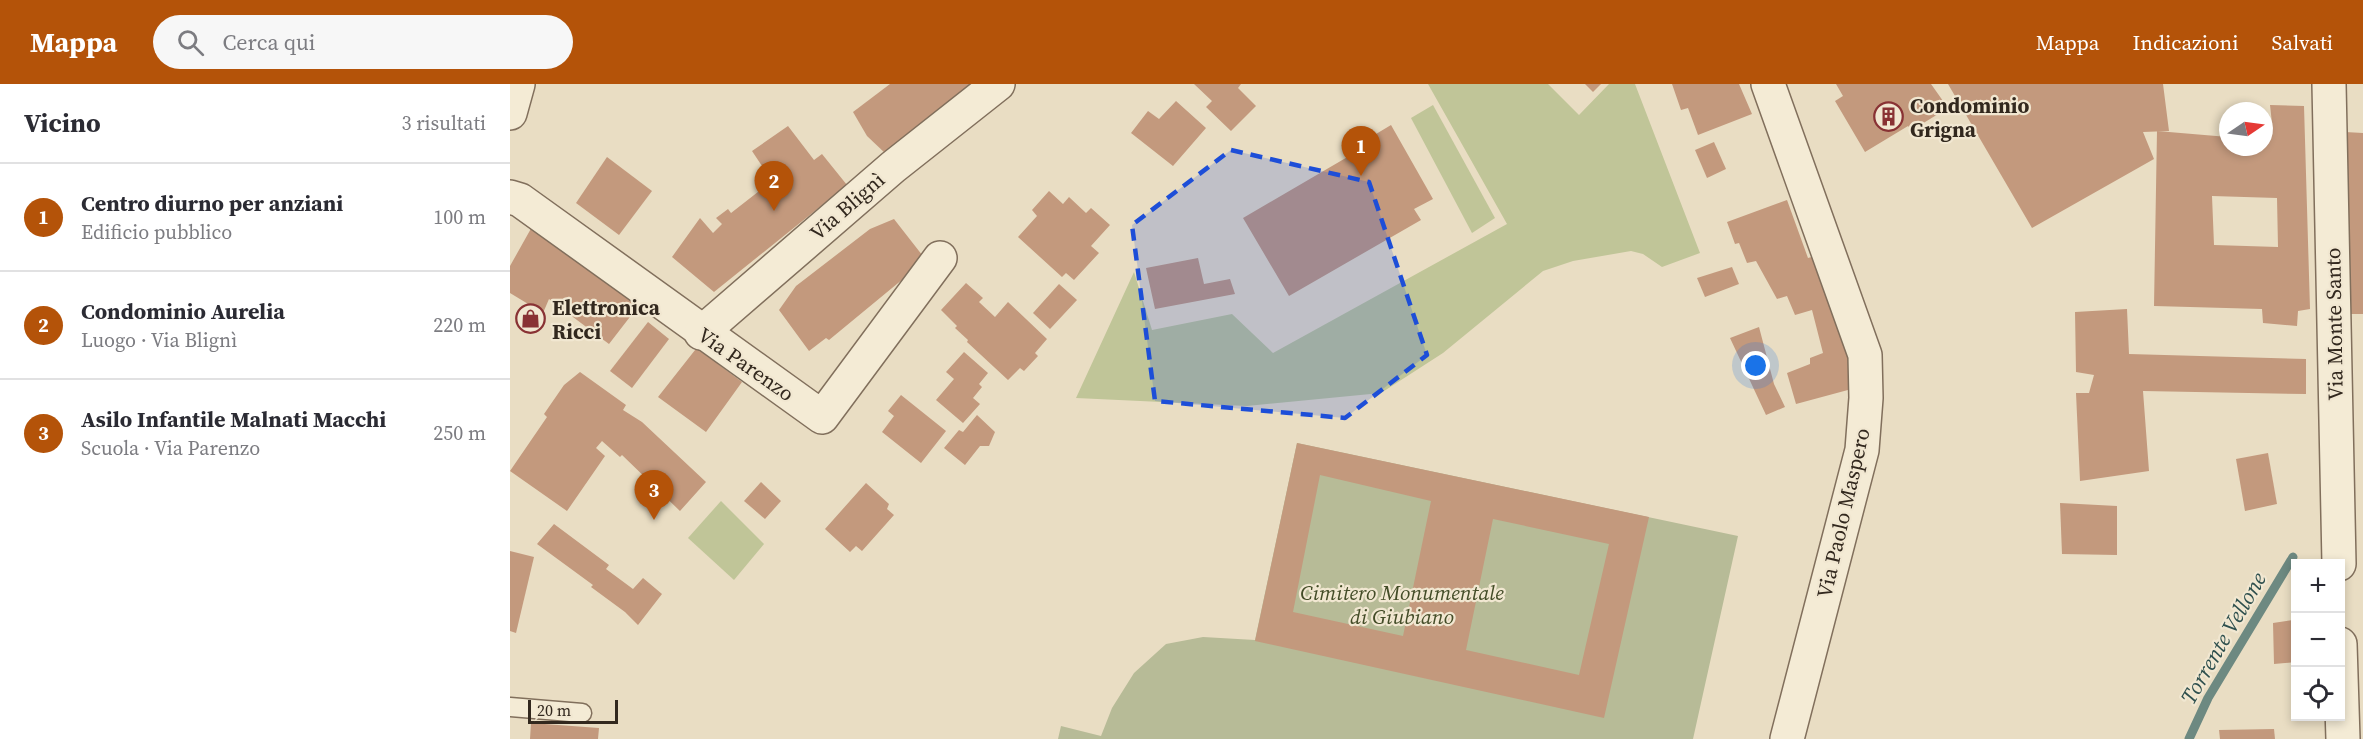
<!DOCTYPE html>
<html lang="it">
<meta charset="utf-8">
<style>
body{margin:0;font-family:"Source Serif 4",serif;background:#f7f7f7;color:#2b2b33}
.controls{position:absolute;right:18px;bottom:18px;display:grid;overflow:hidden;border-radius:0px;box-shadow:0 3px 9px #0003}
.controls button{width:54px;height:54px;display:grid;place-items:center;padding:0;border:0;border-bottom:2px solid #e1e1e2;background:#fff;color:#2b2b33;font:30px sans-serif}
.compass{position:absolute;left:1709px;top:18px;width:54px;height:54px;border-radius:50%;background:#fff;box-shadow:0 3px 9px #0003;rotate:77deg}
.scale{position:absolute;left:18px;bottom:15px;width:90px;box-sizing:border-box;padding-left:6px;border:3px solid #32281e;border-top:0;font-size:16px;line-height:21px;white-space:nowrap;color:#32281e;-webkit-text-stroke:4px #f1e7d1;paint-order:stroke}
.you{position:absolute;left:1246px;top:282px;width:21px;height:21px;margin:-15px;border:4px solid #fff;border-radius:50%;background:#1a73e8;box-shadow:0 0 0 9px #1a73e833}
.badge{display:grid;place-items:center;width:39px;height:39px;border-radius:50%;background:#b45309;color:#fff;font-size:20px;font-weight:700}
.pin{position:absolute;translate:-50% -50px;filter:drop-shadow(0 2px 3px #0008)}
.pin::after{content:'';position:absolute;top:32px;width:21px;height:18px;background:inherit;clip-path:polygon(0 0,100% 0,50% 100%)}
.list{margin:0;padding:0;list-style:none}
h2{display:flex;justify-content:space-between;align-items:center;height:78px;margin:0;padding:0 24px;font-size:26px}
h2 small{font-size:20px;font-weight:400;color:#7c7c81}
.list li{display:grid;grid-template-columns:39px 1fr auto;gap:18px;align-items:center;box-sizing:border-box;height:108px;padding:0 24px;border-top:2px solid #e1e1e2}
.list b{display:block;font-size:22px;white-space:nowrap}
.list p{margin:0;font-size:20px;white-space:nowrap;color:#7c7c81}
.list em{font-size:20px;font-style:normal;color:#7c7c81}
.icon{flex:none;width:33px;height:33px;fill:none;stroke:currentColor;stroke-width:2;stroke-linecap:round;stroke-linejoin:round}
.map{position:relative;flex:none;width:1853px;height:655px;overflow:hidden}
header{display:flex;align-items:center;gap:36px;box-sizing:border-box;height:84px;padding:0 30px;background:#b45309;color:#fff}
header strong{font-size:28px}
nav{display:flex;gap:33px;margin-inline-start:auto;font-size:21px}
.search{width:420px;height:54px;background:#f7f7f7;display:flex;align-items:center;gap:15px;box-sizing:border-box;padding:0 21px;border-radius:33px;color:#7c7c81;font-size:22px}
main{display:flex}
aside{flex:1;background:#fff}
.map>svg:first-child{display:block}
</style>
<header>
<strong>Mappa</strong>
<div class="search"><svg class="icon" aria-label="search" viewBox="0 0 24 24"><circle cx="10" cy="10" r="6"/><path d="M15 15l6 6"/></svg>Cerca qui</div>
<nav><a>Mappa</a><a>Indicazioni</a><a>Salvati</a></nav>
</header>
<main>
<aside>
<h2>Vicino<small>3 risultati</small></h2>
<ul class="list">
<li><span class="badge">1</span><div><b>Centro diurno per anziani</b><p>Edificio pubblico</p></div><em>100 m</em></li>
<li><span class="badge">2</span><div><b>Condominio Aurelia</b><p>Luogo · Via Blignì</p></div><em>220 m</em></li>
<li><span class="badge">3</span><div><b>Asilo Infantile Malnati Macchi</b><p>Scuola · Via Parenzo</p></div><em>250 m</em></li>
</ul>
</aside>
<div class="map">
<svg width="1853" height="655" viewBox="0 0 1853 655">
<rect width="100%" height="100%" fill="#e9ddc3"/>
<g fill="#c0c598">
<path d="M918 0H1038L1069 31 1099 0H1125L1190 169 1152 183 1133 170 1121 167 1063 177 1033 187 933 269 871 309 737 322 566 314 624 188 642 246 722 230 763 269 997 140Z"/>
<path d="M923 21 985 134 962 149 901 34Z"/>
<path d="M211 417 254 460 224 496 178 454Z"/>
</g>
<path fill="#b7bb97" d="M787 359 1228 452 1183 655H548L551 642 591 652 602 624 624 589 656 560 693 553 745 556Z"/>
<g fill="none" stroke-linecap="round" stroke-linejoin="round">
<path stroke="#6d8981" stroke-width="9" d="M1679 655 1698 614 1783 473"/>
</g>
<g fill="#c3997d" fill-rule="evenodd">
<path d="M380 0H469L376 70 357 52 343 28Z"/>
<path d="M684 0H731L728 4 746 22 721 47 696 23 702 17Z"/>
<path d="M1075 0H1091L1083 8Z"/>
<path d="M1162 0H1229L1242 30 1188 51 1178 24 1171 26Z"/>
<path d="M1326 0H1421L1438 24 1402 46 1398 42 1355 68 1325 17 1333 12Z"/>
<path d="M1438 0H1653L1659 47 1633 48 1644 75 1522 144Z"/>
<path d="M666 17 696 44 663 82 621 49 638 27 649 35Z"/>
<path d="M1760 21 1794 22 1800 225 1788 227 1787 242 1753 239 1752 225 1644 222 1647 47 1718 53V63H1754V56H1760L1757 39H1762ZM1702 112 1767 114 1768 163 1704 161Z"/>
<path d="M881 41 923 115 904 125 911 136 779 212 733 134 858 61 856 56Z"/>
<path d="M278 42 304 76 312 70 337 101 204 208 162 173 190 134 203 149 212 140 206 134 218 125 221 129 262 97 242 67Z"/>
<path d="M1835 48 1853 49V230H1829Z"/>
<path d="M1204 58 1216 85 1197 94 1185 66Z"/>
<path d="M97 73 142 107 109 151 66 119Z"/>
<path d="M539 107 553 120 559 113 576 129 581 124 600 141 581 162 589 169 564 196 556 189 552 193 508 153 527 132 522 126Z"/>
<path d="M1277 116 1298 174 1308 171 1349 303 1286 320 1277 289 1300 280V274L1313 269 1302 226 1285 231 1277 212 1267 215 1246 177 1237 179 1229 159 1225 160 1217 138Z"/>
<path d="M384 135 416 176 319 256 316 254 299 267 269 226 286 202 360 145Z"/>
<path d="M23 141 133 216 99 260 39 215 33 229 0 209V182Z"/>
<path d="M688 174 694 200 720 195 725 210 645 225 636 184Z"/>
<path d="M1222 183 1229 200 1195 213 1187 194Z"/>
<path d="M456 199 473 214 469 218 485 233 498 218 537 255 525 269 528 272 514 287 510 284 498 296 457 258 458 256 445 244 447 242 431 226Z"/>
<path d="M549 200 567 216 540 245 523 229Z"/>
<path d="M1617 225 1619 270 1796 275V310L1633 307 1639 387 1570 397 1566 309H1579L1584 291 1566 288 1565 228Z"/>
<path d="M138 238 159 255 122 304 100 287Z"/>
<path d="M1249 243 1264 300 1275 323 1256 331 1220 254Z"/>
<path d="M189 261 210 277 208 280 232 298 196 348 148 313Z"/>
<path d="M454 268 478 289 469 300 472 303 463 314 470 320 453 339 426 316 444 295 436 288Z"/>
<path d="M70 288 116 321 113 326 132 338 196 398 170 427 112 371 110 373 92 357 86 364 95 372 57 427 0 387 37 333 34 330 54 301Z"/>
<path d="M391 311 436 347 411 379 372 348 384 332 378 327Z"/>
<path d="M467 331 485 348 479 362H470L455 381 434 364 449 346 453 348Z"/>
<path d="M787 359 1139 433 1094 634 745 557ZM810 391 921 417 893 552 783 528ZM983 435 1099 460 1069 591 956 566Z"/>
<path d="M1758 369 1767 420 1735 427 1726 375Z"/>
<path d="M251 398 271 417 255 435 234 417Z"/>
<path d="M356 399 379 420 377 425 384 431 352 467 346 462 340 468 315 445Z"/>
<path d="M1550 419 1607 422V471L1552 470Z"/>
<path d="M44 440 99 481 96 485 123 505 133 494 152 510 128 541 115 528 81 503 83 501 27 460Z"/>
<path d="M0 467 24 473 6 549 0 547Z"/>
<path d="M1784 526 1786 578 1764 580 1763 539 1783 536Z"/>
<path d="M21 639 89 644 88 655H20Z"/>
<path d="M1764 645 1765 655H1710L1709 646Z"/>
</g>
<g fill="none" stroke-linecap="round" stroke-linejoin="round">
<defs>
<path id="lane" d="M0 623 72 629"/>
<g id="street">
<path d="M1258 0 1355 271 1356 314 1352 366 1277 655"/>
<path d="M1819 0 1829 480"/>
<path d="M0 29 8 0"/>
<path d="M0 113 10 116 312 333 430 174"/>
<path d="M191 249 383 83 488 0"/>
<path d="M1830 560 1833 655"/>
</g>
</defs>
<use href="#lane" stroke="#816f5c" stroke-width="21"/>
<use href="#street" stroke="#816f5c" stroke-width="36"/>
<use href="#lane" stroke="#f4ebd5" stroke-width="18"/>
<use href="#street" stroke="#f4ebd5" stroke-width="33"/>
</g>
<path fill="#1d4ed8" fill-opacity="0.2" stroke="#1d4ed8" stroke-width="4.5" stroke-dasharray="12 8" stroke-linejoin="round" d="M721 66 859 98 917 271 835 334 645 317 622 141Z"/>
<defs>
<symbol id="building-ring" viewBox="-11 -11 22 22"><circle r="9.5" fill="#f1e7d1" stroke="#893234" stroke-width="1.5"/><path d="M-4-6H4V6H1V3H-1V6H-4ZM-2.5-4.3h1.7v1.8h-1.7ZM.8-4.3h1.7v1.8H.8ZM-2.5-1h1.7V.8h-1.7ZM.8-1h1.7V.8H.8Z" fill="#893234"/></symbol>
<symbol id="shop-ring" viewBox="-11 -11 22 22"><circle r="9.5" fill="#f1e7d1" stroke="#893234" stroke-width="1.5"/><path d="M-5-2.5h2.3a2.7 3.5 0 0 1 5.4 0H5L5.5 6h-11ZM-1.5-2.5h3a1.5 2.3 0 0 0-3 0Z" fill="#893234"/></symbol>
</defs>
<g fill-rule="evenodd">
<use href="#building-ring" x="1362" y="16" width="33" height="33"/>
<use href="#shop-ring" x="4" y="218" width="33" height="33"/>
</g>
<g text-anchor="middle" dominant-baseline="central" stroke-width="4.5" stroke-linejoin="round" paint-order="stroke">
<g font-size="21" font-weight="bold" fill="#32281e" stroke="#f1e7d1" text-anchor="start">
<text x="1400" y="21">Condominio<tspan x="1400" dy="24">Grigna</tspan></text>
<text x="42" y="223">Elettronica<tspan x="42" dy="24">Ricci</tspan></text>
</g>
<g font-size="21" fill="#32281e" stroke="#f1e7d1">
<text transform="translate(337 122) rotate(-41)">Via Blignì</text>
<text transform="translate(1824 240) rotate(-91)">Via Monte Santo</text>
<text transform="translate(236 280) rotate(35)">Via Parenzo</text>
<text transform="translate(1333 429) rotate(-77)">Via Paolo Maspero</text>
</g>
<g font-size="21" font-style="italic" fill="#434c27" stroke="#f1e7d1">
<text x="892" y="508">Cimitero Monumentale<tspan x="892" dy="24">di Giubiano</tspan></text>
</g>
<g font-size="22" font-style="italic" fill="#2f504e" stroke="#f1e7d1">
<text transform="translate(1713 554) rotate(-60)">Torrente Vellone</text>
</g>
</g>
</svg>
<div class="controls">
<button>+</button>
<button>−</button>
<button><svg class="icon" aria-label="locate" viewBox="0 0 24 24"><circle cx="12" cy="12" r="6"/><path d="M12 2v4M12 18v4M2 12h4M18 12h4"/></svg></button>
</div>
<svg class="compass" viewBox="-18 -18 36 36"><path d="M0-13l5 13h-10z" fill="#e53935"/><path d="M0 13l5-13h-10z" fill="#7c7c81"/></svg>
<div class="scale">20 m</div>
<div class="you"></div>
<div class="pin badge" style="left:851px;top:92px">1</div>
<div class="pin badge" style="left:264px;top:127px">2</div>
<div class="pin badge" style="left:144px;top:436px">3</div>
</div>
</main>
